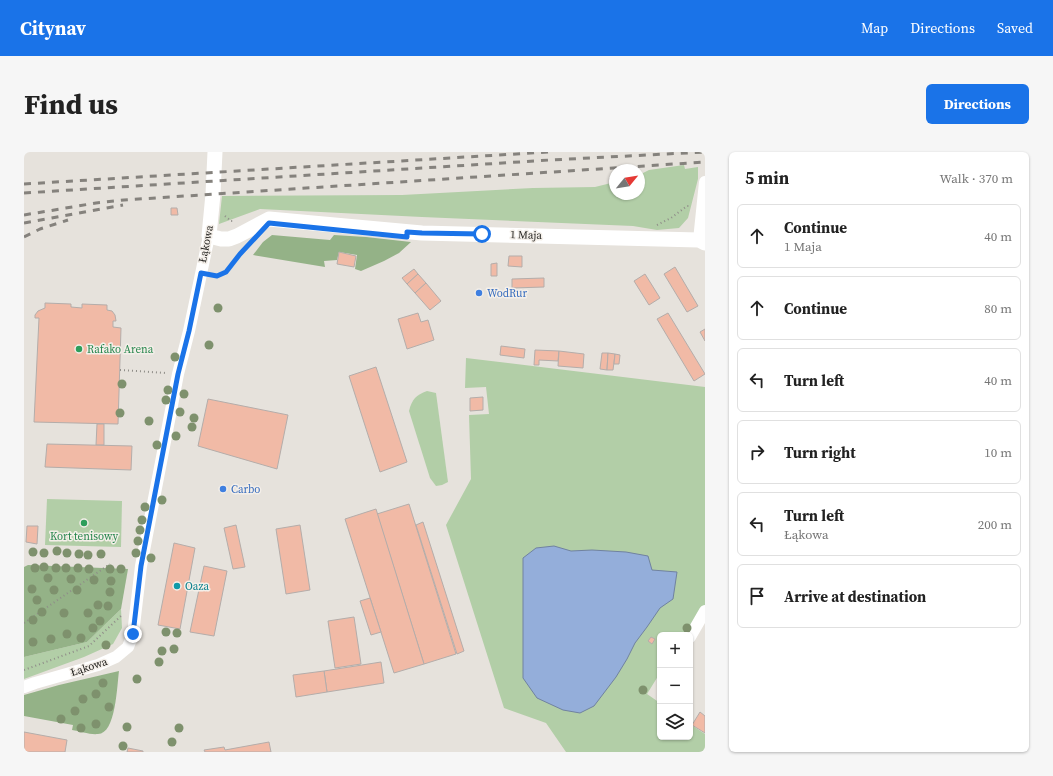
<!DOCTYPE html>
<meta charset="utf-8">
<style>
body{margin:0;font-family:"Source Serif 4",serif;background:#f6f6f6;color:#222}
.controls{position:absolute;right:12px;bottom:12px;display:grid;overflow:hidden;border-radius:6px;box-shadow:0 1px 3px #0004}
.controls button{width:36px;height:36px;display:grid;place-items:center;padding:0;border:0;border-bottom:1px solid #e0e0e0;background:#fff;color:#222;font:20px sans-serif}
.compass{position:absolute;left:585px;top:12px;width:36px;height:36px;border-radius:50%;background:#fff;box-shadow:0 1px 3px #0004;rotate:60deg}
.stop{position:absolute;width:12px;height:12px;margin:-9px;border:3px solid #1a73e8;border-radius:50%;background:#fff}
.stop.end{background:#1a73e8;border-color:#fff;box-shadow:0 1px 4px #0008}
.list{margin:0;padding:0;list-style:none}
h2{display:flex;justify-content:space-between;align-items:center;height:52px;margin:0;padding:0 16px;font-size:17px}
h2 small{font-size:13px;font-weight:400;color:#767676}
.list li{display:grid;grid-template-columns:26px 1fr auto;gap:12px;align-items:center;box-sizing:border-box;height:64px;margin:0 8px 8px;padding:0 8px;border:1px solid #e0e0e0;border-radius:6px}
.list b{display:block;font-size:15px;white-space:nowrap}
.list p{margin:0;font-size:13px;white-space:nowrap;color:#767676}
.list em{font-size:13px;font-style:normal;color:#767676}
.icon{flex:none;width:22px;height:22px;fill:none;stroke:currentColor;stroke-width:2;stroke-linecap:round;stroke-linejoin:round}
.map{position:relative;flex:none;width:681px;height:600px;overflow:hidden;border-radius:6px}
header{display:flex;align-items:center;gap:24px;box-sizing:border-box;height:56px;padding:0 20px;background:#1a73e8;color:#fff}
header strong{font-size:19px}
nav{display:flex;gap:22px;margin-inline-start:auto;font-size:14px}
.intro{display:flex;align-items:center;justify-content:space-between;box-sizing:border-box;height:96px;padding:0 24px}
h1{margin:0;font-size:28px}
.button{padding:10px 18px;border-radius:6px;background:#1a73e8;color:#fff;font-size:14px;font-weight:700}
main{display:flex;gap:24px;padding:0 24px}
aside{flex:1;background:#fff;border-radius:6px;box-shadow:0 1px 3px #0004}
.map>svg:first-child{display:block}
</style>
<header>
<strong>Citynav</strong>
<nav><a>Map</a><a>Directions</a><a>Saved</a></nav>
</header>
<div class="intro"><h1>Find us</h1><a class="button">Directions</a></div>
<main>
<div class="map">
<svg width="681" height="600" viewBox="0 0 681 600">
<rect width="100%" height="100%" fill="#e6e2dc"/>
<g fill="#b2cea7">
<path d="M660 13 661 17 674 15V27L664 66 655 76 633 78 609 74 398 65 236 57 195 72 198 44 378 43 509 36 571 35 591 30V42H615V23L625 18Z"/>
<path d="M442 206 681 235V459L662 483H636V521L623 542 636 551V585H666V572L681 582V600H542L522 571 480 556 422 373 447 327 445 263 465 262 462 235 441 236Z"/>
<path d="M403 239 412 241 424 330 418 333 412 334 406 326 385 259C388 247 392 243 403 239Z"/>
<path d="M23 347 98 349 97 395 21 393Z"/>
<path d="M97 457 98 476 89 492 60 505 0 527V505L63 490Z"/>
</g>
<g fill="#94b287">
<path d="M248 83 306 88 310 83 342 85 387 90 375 101 360 109 337 119 331 117 333 103 315 100 313 108 300 109 301 115 229 103 239 90Z"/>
<path d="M4 413 104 417 97 457 63 490 0 505V415Z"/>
<path d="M95 519C93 533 92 582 74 582 66 583 56 579 48 578L49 573 0 564V543L35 533Z"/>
</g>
<path fill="#94aeda" stroke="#7082a0" d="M530 394 547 399 568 398 602 400 624 404 628 418 653 420 649 447 636 456 623 475 611 491 603 507 592 525 570 554 556 561 539 558 513 546 499 526V406L512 396Z"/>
<g fill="#f1baa6" stroke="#b4adaa">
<path d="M147 56H153L154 63H147Z"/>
<path d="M315 100 332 104 330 115 313 112Z"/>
<path d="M485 104H498V115L484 114Z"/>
<path d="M473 111V124H467V112Z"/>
<path d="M651 115 674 154 663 160 640 122Z"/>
<path d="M390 117 394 122 383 132 378 126Z"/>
<path d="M394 122 402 131 391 141 383 132Z"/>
<path d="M621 122 636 146 625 153 610 129Z"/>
<path d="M520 126V135L488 136V127Z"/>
<path d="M402 131 417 149 406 158 391 141Z"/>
<path d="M21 151 47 152V155L58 156V152L83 153V158L88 159 91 163 92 169H89V175L97 176 94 272 10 270 15 166H11V163L14 159 21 156Z"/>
<path d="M394 161 397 170 404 168 410 188 383 197 374 167Z"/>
<path d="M644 161 681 222 670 229 633 167Z"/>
<path d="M681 177V189L676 180Z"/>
<path d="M477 194 501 197 500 206 476 203Z"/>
<path d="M511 198 535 199 534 209 515 208V213H510Z"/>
<path d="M535 199 560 202 559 216 534 214Z"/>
<path d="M578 201H584L583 218 576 217Z"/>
<path d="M584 201 591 202 589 218H583Z"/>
<path d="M591 202 596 203 595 212H590Z"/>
<path d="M352 215 383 310 356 320 325 224Z"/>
<path d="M459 245V258L446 259V246Z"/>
<path d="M184 247 264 263 253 317 174 294Z"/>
<path d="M73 272H80V293H72Z"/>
<path d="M23 292 108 294 107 318 21 315Z"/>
<path d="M385 352 432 502 400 512 353 362Z"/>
<path d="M352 357 400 512 370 521 321 367Z"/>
<path d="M399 370 440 499 433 502 392 373Z"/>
<path d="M212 373 221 415 209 417 200 376Z"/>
<path d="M276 373 286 438 262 442 252 377Z"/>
<path d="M3 374H14L13 392 2 390Z"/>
<path d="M150 391 171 396 156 477 134 473Z"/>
<path d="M180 414 203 419 190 484 166 480Z"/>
<path d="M346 446 357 480 347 483 336 449Z"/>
<path d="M330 465 337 512 311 516 304 469Z"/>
<path d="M627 485 631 487 628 492 624 489Z"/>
<path d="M357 510 360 531 303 540 300 519Z"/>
<path d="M300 519 303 540 272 545 269 523Z"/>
<path d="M676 560 681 564V581L668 573Z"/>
<path d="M0 580 43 588 41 600H0Z"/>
<path d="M245 590 247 600H181L180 598 200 595 201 598Z"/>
<path d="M104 596 119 599V600H103Z"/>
</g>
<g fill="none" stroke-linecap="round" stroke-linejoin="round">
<g stroke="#8f8d88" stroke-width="2" stroke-dasharray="1 3" stroke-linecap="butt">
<path d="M201 64 207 69H210"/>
<path d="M633 73 647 66 663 54H667"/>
<path d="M189 123 193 124 202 120 224 94"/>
<path d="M96 218 142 221"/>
<path d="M0 471 86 412"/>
<path d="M0 518 65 494 98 463"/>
</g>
<g stroke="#fff" stroke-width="12">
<path d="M675 88 681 30"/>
<path d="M666 485 681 459"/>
<path d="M0 535 11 531 74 513 92 505 104 495 109 482 117 414 154 222 165 179 185 84"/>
</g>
<path stroke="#fff" stroke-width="15" d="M191 0 189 42 185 84 197 87H205L213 84 245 67 398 81 675 88 681 91"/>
<g stroke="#85827d" stroke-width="3" stroke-dasharray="7 7" stroke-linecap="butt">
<path d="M0 32 524 0"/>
<path d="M0 41 526 8 681 0"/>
<path d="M0 63 72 51 100 48 681 10"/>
<path d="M0 71 99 53"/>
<path d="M0 85 16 77 44 68"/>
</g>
</g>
<g fill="#7e916d">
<circle cx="194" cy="156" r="4.5"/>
<circle cx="185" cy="193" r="4.5"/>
<circle cx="151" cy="205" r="4.5"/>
<circle cx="98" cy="232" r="4.5"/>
<circle cx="144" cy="238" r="4.5"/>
<circle cx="160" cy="242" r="4.5"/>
<circle cx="142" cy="248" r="4.5"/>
<circle cx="156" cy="260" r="4.5"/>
<circle cx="96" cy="261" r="4.5"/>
<circle cx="170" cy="266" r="4.5"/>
<circle cx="125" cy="269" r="4.5"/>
<circle cx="168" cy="275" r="4.5"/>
<circle cx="152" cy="284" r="4.5"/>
<circle cx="133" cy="293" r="4.5"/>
<circle cx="138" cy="348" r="4.5"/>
<circle cx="121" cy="355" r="4.5"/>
<circle cx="118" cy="368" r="4.5"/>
<circle cx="116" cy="378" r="4.5"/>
<circle cx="114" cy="389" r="4.5"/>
<circle cx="33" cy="399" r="4.5"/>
<circle cx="9" cy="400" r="4.5"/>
<circle cx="20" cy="401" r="4.5"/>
<circle cx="43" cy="401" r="4.5"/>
<circle cx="112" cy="401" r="4.5"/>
<circle cx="55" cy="402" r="4.5"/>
<circle cx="77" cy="402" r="4.5"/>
<circle cx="64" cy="403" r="4.5"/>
<circle cx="127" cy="406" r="4.5"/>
<circle cx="20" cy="415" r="4.5"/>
<circle cx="11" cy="416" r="4.5"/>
<circle cx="32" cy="416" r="4.5"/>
<circle cx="42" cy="416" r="4.5"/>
<circle cx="54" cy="416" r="4.5"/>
<circle cx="65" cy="417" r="4.5"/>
<circle cx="86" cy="417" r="4.5"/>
<circle cx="97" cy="417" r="4.5"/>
<circle cx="24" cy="426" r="4.5"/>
<circle cx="47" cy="427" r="4.5"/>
<circle cx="70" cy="428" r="4.5"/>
<circle cx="87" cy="429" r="4.5"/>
<circle cx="8" cy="437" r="4.5"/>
<circle cx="30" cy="438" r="4.5"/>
<circle cx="53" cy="438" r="4.5"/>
<circle cx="86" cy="440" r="4.5"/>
<circle cx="13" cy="448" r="4.5"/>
<circle cx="74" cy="453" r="4.5"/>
<circle cx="84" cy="454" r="4.5"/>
<circle cx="18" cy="460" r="4.5"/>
<circle cx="40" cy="461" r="4.5"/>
<circle cx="64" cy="461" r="4.5"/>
<circle cx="9" cy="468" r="4.5"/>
<circle cx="76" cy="469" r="4.5"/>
<circle cx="69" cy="476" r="4.5"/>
<circle cx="663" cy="476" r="4.5"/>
<circle cx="142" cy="480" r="4.5"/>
<circle cx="153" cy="481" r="4.5"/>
<circle cx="43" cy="482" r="4.5"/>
<circle cx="57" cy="486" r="4.5"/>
<circle cx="27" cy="487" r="4.5"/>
<circle cx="9" cy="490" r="4.5"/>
<circle cx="82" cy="493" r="4.5"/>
<circle cx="150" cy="497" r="4.5"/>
<circle cx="138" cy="499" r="4.5"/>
<circle cx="135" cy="510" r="4.5"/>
<circle cx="113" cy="527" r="4.5"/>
<circle cx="79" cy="531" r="4.5"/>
<circle cx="619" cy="538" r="4.5"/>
<circle cx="72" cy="542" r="4.5"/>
<circle cx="59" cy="547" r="4.5"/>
<circle cx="85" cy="555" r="4.5"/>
<circle cx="51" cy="559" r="4.5"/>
<circle cx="37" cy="567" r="4.5"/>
<circle cx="72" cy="572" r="4.5"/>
<circle cx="103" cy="575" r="4.5"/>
<circle cx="57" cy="576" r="4.5"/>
<circle cx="155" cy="576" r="4.5"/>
<circle cx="148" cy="590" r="4.5"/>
<circle cx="99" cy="594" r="4.5"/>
</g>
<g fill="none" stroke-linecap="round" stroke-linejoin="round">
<path stroke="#1a73e8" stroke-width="5" d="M109 482 117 414 154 222 165 179 177 121 193 124 202 120 216 102 245 71 383 85V80L398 81 458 82"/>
</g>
<g fill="#3f7fe0" stroke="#f4efe9" stroke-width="1.5">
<circle cx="455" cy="141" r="4"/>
<circle cx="199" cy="337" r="4"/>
</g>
<g fill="#2e9e5b" stroke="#f4efe9" stroke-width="1.5">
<circle cx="55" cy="197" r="4"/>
<circle cx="60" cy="371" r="4"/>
</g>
<circle fill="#0f9aa8" stroke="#f4efe9" stroke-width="1.5" cx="153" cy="434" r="4"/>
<g text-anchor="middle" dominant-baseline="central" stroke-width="3" stroke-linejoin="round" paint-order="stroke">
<g font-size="11" fill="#1c1b18" stroke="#f4efe9">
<text transform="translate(502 83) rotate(2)">1 Maja</text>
<text transform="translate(182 92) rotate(-79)">Łąkowa</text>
<text transform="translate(65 515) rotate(-18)">Łąkowa</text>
</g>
<g font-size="11" fill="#366cbe" stroke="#f4efe9" text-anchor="start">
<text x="463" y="141">WodRur</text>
<text x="207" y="337">Carbo</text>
</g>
<g font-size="11" fill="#27864d" stroke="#f4efe9" text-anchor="start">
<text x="63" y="197">Rafako Arena</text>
<text x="60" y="384" text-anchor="middle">Kort tenisowy</text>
</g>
<g font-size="11" fill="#0d838f" stroke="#f4efe9" text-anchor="start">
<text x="161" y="434">Oaza</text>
</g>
</g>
</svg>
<div class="controls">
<button>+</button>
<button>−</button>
<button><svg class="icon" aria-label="layers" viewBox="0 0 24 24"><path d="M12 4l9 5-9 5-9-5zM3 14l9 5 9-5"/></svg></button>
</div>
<svg class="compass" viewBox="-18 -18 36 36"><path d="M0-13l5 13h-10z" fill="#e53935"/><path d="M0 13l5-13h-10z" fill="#767676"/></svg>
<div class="stop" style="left:458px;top:82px"></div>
<div class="stop end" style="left:109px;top:482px"></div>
</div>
<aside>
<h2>5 min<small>Walk · 370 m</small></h2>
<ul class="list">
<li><svg class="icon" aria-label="ahead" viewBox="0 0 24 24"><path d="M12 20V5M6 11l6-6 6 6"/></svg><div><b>Continue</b><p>1 Maja</p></div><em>40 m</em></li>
<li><svg class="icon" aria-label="ahead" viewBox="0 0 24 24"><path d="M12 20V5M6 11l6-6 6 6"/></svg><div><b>Continue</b></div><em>80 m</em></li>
<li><svg class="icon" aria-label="left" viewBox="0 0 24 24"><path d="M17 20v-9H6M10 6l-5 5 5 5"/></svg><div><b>Turn left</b></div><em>40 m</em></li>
<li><svg class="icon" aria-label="right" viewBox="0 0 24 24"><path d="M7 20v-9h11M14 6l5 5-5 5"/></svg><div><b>Turn right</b></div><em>10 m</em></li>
<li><svg class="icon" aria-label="left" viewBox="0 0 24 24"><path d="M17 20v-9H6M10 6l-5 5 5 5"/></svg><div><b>Turn left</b><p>Łąkowa</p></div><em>200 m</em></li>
<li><svg class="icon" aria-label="arrive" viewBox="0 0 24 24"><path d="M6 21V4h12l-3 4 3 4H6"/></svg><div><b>Arrive at destination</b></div></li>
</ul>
</aside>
</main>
